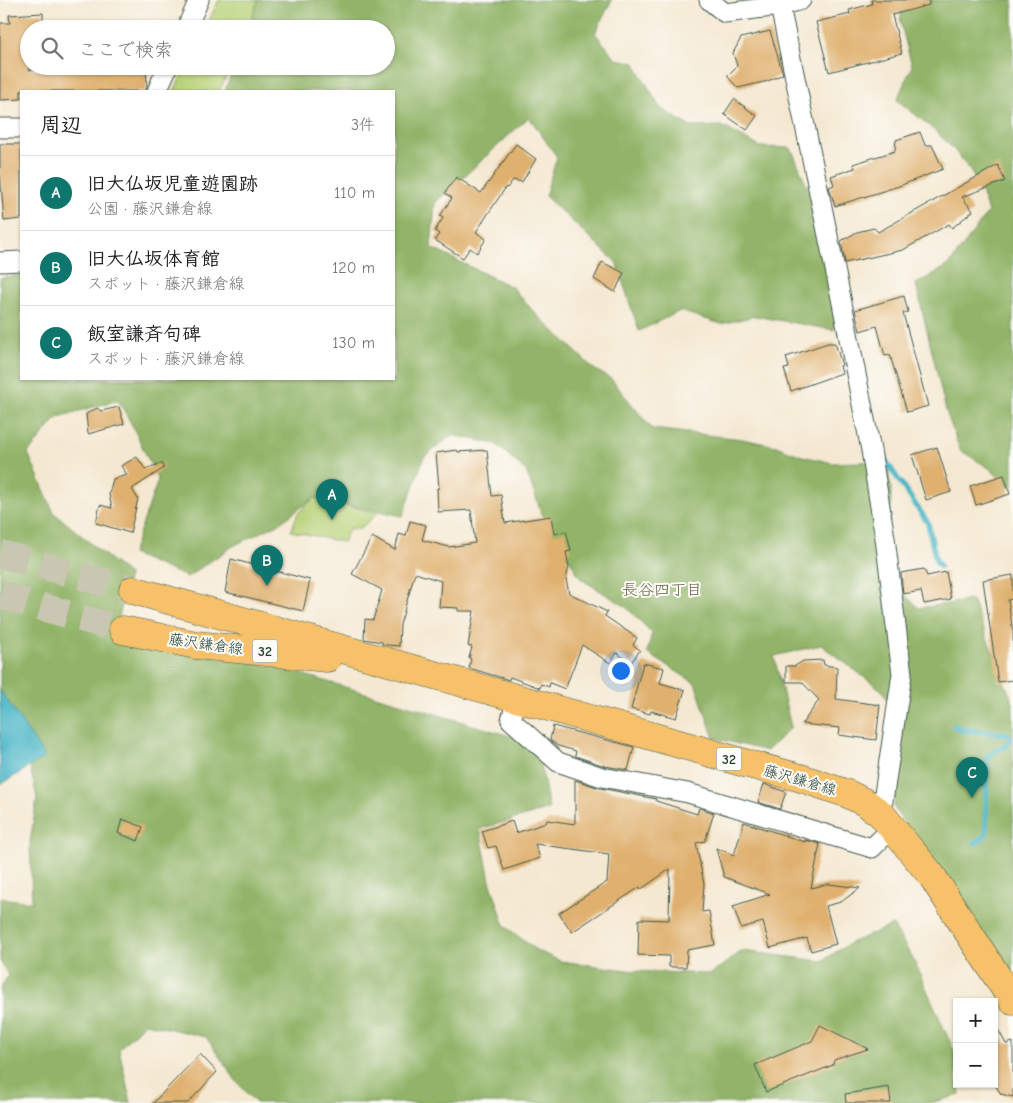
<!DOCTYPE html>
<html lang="ja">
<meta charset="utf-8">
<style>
body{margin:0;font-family:"Comic Neue","Klee One",sans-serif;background:#f6f6f6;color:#202124}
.controls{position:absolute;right:15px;bottom:15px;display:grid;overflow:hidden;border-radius:0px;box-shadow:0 1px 4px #0004}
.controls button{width:45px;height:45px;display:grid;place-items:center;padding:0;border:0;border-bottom:1px solid #e0e0e0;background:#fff;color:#202124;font:25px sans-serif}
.you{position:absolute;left:620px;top:670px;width:18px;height:18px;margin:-12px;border:4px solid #fff;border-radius:50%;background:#1a73e8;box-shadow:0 0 0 8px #1a73e833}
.badge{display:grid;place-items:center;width:32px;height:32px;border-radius:50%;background:#0f766e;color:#fff;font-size:16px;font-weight:700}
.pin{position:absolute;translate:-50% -41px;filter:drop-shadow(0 1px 2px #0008)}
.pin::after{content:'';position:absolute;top:26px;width:18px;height:15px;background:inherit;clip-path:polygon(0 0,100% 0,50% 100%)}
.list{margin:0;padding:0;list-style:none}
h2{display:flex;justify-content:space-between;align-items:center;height:65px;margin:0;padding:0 20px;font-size:21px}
h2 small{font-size:16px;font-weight:400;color:#757577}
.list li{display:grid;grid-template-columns:32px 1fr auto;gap:15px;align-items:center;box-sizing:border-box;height:75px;padding:0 20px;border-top:1px solid #e0e0e0}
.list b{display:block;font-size:19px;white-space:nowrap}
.list p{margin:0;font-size:16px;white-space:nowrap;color:#757577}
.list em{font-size:16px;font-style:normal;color:#757577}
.icon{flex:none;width:28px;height:28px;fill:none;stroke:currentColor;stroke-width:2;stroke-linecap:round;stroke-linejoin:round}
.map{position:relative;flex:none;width:1013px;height:1103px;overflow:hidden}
.search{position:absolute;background:#fff;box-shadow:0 1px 4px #0004;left:20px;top:20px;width:375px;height:55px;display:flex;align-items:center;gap:12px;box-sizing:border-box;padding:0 18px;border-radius:28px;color:#757577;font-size:19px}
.panel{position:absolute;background:#fff;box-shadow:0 1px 4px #0004;left:20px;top:90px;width:375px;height:290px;border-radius:0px}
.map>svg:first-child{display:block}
</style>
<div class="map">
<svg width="1013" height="1103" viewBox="0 0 1013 1103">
<rect width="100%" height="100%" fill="#fdfcf7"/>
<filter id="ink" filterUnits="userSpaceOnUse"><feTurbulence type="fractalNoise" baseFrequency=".02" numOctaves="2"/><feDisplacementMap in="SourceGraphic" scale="10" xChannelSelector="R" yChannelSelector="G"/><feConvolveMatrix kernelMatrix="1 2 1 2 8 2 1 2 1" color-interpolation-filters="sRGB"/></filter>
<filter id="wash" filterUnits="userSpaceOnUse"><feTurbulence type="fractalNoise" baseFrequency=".0096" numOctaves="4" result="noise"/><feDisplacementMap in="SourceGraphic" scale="20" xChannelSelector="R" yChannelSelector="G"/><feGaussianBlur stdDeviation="1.12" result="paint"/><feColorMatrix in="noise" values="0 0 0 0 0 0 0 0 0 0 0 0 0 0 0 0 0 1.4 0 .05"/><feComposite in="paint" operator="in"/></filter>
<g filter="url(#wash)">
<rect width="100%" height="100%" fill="#f4e8d1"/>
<g fill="#b7d278" stroke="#6b8856">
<path d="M219 0H267L252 29H205Z"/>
<path d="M186 66H232L219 91H174Z"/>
<path d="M314 498 378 513 358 530 350 528 343 542 291 531 298 513Z"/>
</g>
<g fill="#91b468" stroke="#58784e">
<path d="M258 0H612L595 33 616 59 634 62 660 108 691 127 722 126 760 147 791 148 810 193 837 279 834 330 755 316 721 324 680 311 639 331 616 262 545 196 557 157 529 117 435 203 431 248 512 287 534 312 594 369 611 379 652 429 742 439 776 446 802 456 833 463 886 461 891 487V510L873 547 890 581 919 608 972 600 1013 703V971L1004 972 894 808 898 723 883 691 821 645 774 656 791 727 767 751 714 738 695 683 647 653 652 633 625 606 581 579 542 514 526 471 496 444 452 435 424 457 403 516 314 498 280 523 233 546 187 577 132 554 158 480 133 427 118 400 58 417 28 453 54 513 129 575 114 639 281 668 537 744 549 809 480 829 490 881 505 926 536 950 560 961 634 971 711 974 742 951 822 961 850 943 893 925 914 961 955 1053 957 1084H959L960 1095 930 1103H256L237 1082 206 1037 145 1023 119 1049 131 1103H0V990L8 975 0 961V898L32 902 30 843 37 798 26 750 0 708V278L21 275V379H394V91H225L234 66H386V29H248Z"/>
<path d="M904 0H1013V490L989 468 960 450 946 411 916 284 949 265 988 212C984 201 981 189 975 179 957 146 926 123 897 100L912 66 900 21Z"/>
</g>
<path fill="#4ab6c7" stroke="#347a7e" d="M0 690 45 757 0 785Z"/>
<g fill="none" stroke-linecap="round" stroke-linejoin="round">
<g stroke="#4ab6c7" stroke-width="5.5">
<path d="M883 457 928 523 936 561 940 566"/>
<path d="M954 726 962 730 1007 734 1010 740 1005 747 998 749 987 757 986 835 975 843"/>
</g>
</g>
<g id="blocks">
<g fill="#dfb06e">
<path d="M871 0H929V5L892 15 902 53 829 72 816 22 850 14 849 10 872 4Z"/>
<path d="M43 13V29H29V70L146 66 147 85 146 91H21V99L0 100V23H10L9 15Z"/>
<path d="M770 31 783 74 768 81 738 88 727 76 737 66 733 53 741 38Z"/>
<path d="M734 99 757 116 747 130 724 114Z"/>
<path d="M920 132 925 145H932L943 169 899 186 835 206 829 187 834 185 831 176 855 168 853 164 895 151 896 140Z"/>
<path d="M0 144H21V219L4 221 0 171Z"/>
<path d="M516 144 536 159 522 182 513 180 507 188 506 187 476 232 486 239 477 253 470 248 463 258 435 240 439 234 435 231 443 218 440 216 452 198 445 193 456 177 481 193Z"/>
<path d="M998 165 1005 181 962 197 973 211 952 228 949 224 903 250 845 263 841 241 857 232 874 228 878 232Z"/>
<path d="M602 262 624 273 615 292 594 279Z"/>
<path d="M904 296 908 312 903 313 928 406 907 412 890 355 885 356 877 326 860 331 855 310Z"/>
<path d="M828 343H835L842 365 840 366 842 373 791 391 784 369 789 368 786 357Z"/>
<path d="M119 407 124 424 88 434 86 414 97 408 101 411Z"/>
<path d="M937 447 951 492 926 500 912 455Z"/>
<path d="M457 450 458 452 487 450 492 496 501 495 505 523 551 516 554 534 566 531 571 551 566 552 569 567 566 579 569 593 607 612 605 616 637 638 633 645 640 650 631 663 617 653 610 663 582 645 565 689 550 683 549 687 541 684 540 688 510 677 509 680 469 668 471 659 469 658 472 647 468 646 474 611H458V608L439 607 441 581 415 573 400 625 399 646 387 645 382 644V642L364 639 365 619 373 620 382 590 352 574 372 537 395 550 399 534 406 536 410 521 426 525 422 540 449 547 475 543 471 510 438 512 437 488H439L436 453Z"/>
<path d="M137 457 145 469 162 463 164 468 132 489 138 499 130 533 96 523 100 505 112 508 109 494 113 479 127 475 121 466Z"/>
<path d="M1004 475 1010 494 976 505 970 486Z"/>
<path d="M231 559 310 580 303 611 225 592Z"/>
<path d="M924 569 927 576 946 572 951 599 924 604 921 591 903 594 901 573Z"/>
<path d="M1013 575V599L1008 600 1013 632V680L998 682 983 580Z"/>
<path d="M823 660 824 665 837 667 836 699 880 705 876 740 839 735 840 728 802 724 819 700 802 682H786V666H795L803 661Z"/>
<path d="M643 663 664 668 660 683 685 690 676 718 651 711 650 714 631 709Z"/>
<path d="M553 726 634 747 628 770 605 766 575 756 576 751 558 746 550 740Z"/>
<path d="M575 780 600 788 656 799V801L697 814 699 808 714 813 705 841 696 843 704 884 702 912 709 911 715 945 687 950 686 967H669V956L638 955 639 919 669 920 670 869 640 890V887L572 932 559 913 607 882 609 854 535 844 540 858 504 870 496 846 488 848 482 831 512 821 516 833 546 823 547 820 575 824Z"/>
<path d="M764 784 786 792 780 809 758 802Z"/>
<path d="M122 819 143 827 138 841 118 833Z"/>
<path d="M744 822 805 842V840L820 844 811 888 829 884 860 888 841 902 826 906 836 944 811 951 807 938 770 948 763 922 741 928 733 906 770 894 724 877 716 848 734 855Z"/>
<path d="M994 1022 1006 1044 1013 1042V1097L1001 1094 994 1083Z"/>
<path d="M820 1025 868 1049 834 1060 833 1065 766 1092 755 1065 812 1041Z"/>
<path d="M200 1054 217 1072 188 1103H153Z"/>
<path d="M889 1087 891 1103H846L845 1094Z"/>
</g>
</g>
</g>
<g filter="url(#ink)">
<use href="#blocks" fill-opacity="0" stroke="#3f574c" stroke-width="1"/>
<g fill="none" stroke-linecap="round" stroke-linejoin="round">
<g stroke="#c9c6b2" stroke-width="28" stroke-dasharray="28 14" stroke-linecap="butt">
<path d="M0 554 133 590"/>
<path d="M0 595 123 630"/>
</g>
<defs>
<g id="minor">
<path d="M709 0 725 13 780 6"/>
<path d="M801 0 780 6 841 298 871 450 885 538 902 674 881 814"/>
<path d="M186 29 199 0"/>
<path d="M157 91 168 66"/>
<path d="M0 128H21"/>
<path d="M0 262 21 261"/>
<path d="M517 699 511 720 558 762 602 777 688 793 872 848 893 827"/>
</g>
<g id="primary">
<path d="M133 590 690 747 748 764 801 778 848 794 866 803 881 814 932 876 1013 1001"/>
<path d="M123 630 196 645 327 658"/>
</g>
</defs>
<use href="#minor" stroke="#3f574c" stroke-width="21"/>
<use href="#primary" stroke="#3f574c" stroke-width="29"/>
<use href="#minor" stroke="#fff" stroke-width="19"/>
<use href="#primary" stroke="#f6c16b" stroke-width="28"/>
</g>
</g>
<g text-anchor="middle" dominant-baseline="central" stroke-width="4" stroke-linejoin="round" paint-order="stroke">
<g fill="#fdfcf7" stroke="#62766e" stroke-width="1">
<rect x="252.5" y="639.5" width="25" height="23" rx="4"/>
<rect x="716.5" y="747.5" width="25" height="23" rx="4"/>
</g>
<g font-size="14" font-weight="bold" fill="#1f3d34">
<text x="265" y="651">32</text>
<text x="729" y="759">32</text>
</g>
<g font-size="15" fill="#1f3d34" stroke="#fdfcf7">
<text transform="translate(206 644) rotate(8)">藤沢鎌倉線</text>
<text transform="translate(800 780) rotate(16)">藤沢鎌倉線</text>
</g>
<g font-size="16" fill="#626548" stroke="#fdfcf7">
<text x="662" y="590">長谷四丁目</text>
</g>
</g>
</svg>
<div class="controls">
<button>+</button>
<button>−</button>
</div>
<div class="you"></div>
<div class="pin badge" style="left:332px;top:520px">A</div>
<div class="pin badge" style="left:267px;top:586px">B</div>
<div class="pin badge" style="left:972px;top:798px">C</div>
<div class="search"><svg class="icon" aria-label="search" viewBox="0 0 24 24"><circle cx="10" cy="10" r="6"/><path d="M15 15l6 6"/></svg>ここで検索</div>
<section class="panel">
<h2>周辺<small>3件</small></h2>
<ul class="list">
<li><span class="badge">A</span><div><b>旧大仏坂児童遊園跡</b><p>公園 · 藤沢鎌倉線</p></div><em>110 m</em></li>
<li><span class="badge">B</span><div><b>旧大仏坂体育館</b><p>スポット · 藤沢鎌倉線</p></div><em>120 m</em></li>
<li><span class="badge">C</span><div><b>飯室謙斉句碑</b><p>スポット · 藤沢鎌倉線</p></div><em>130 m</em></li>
</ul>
</section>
</div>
